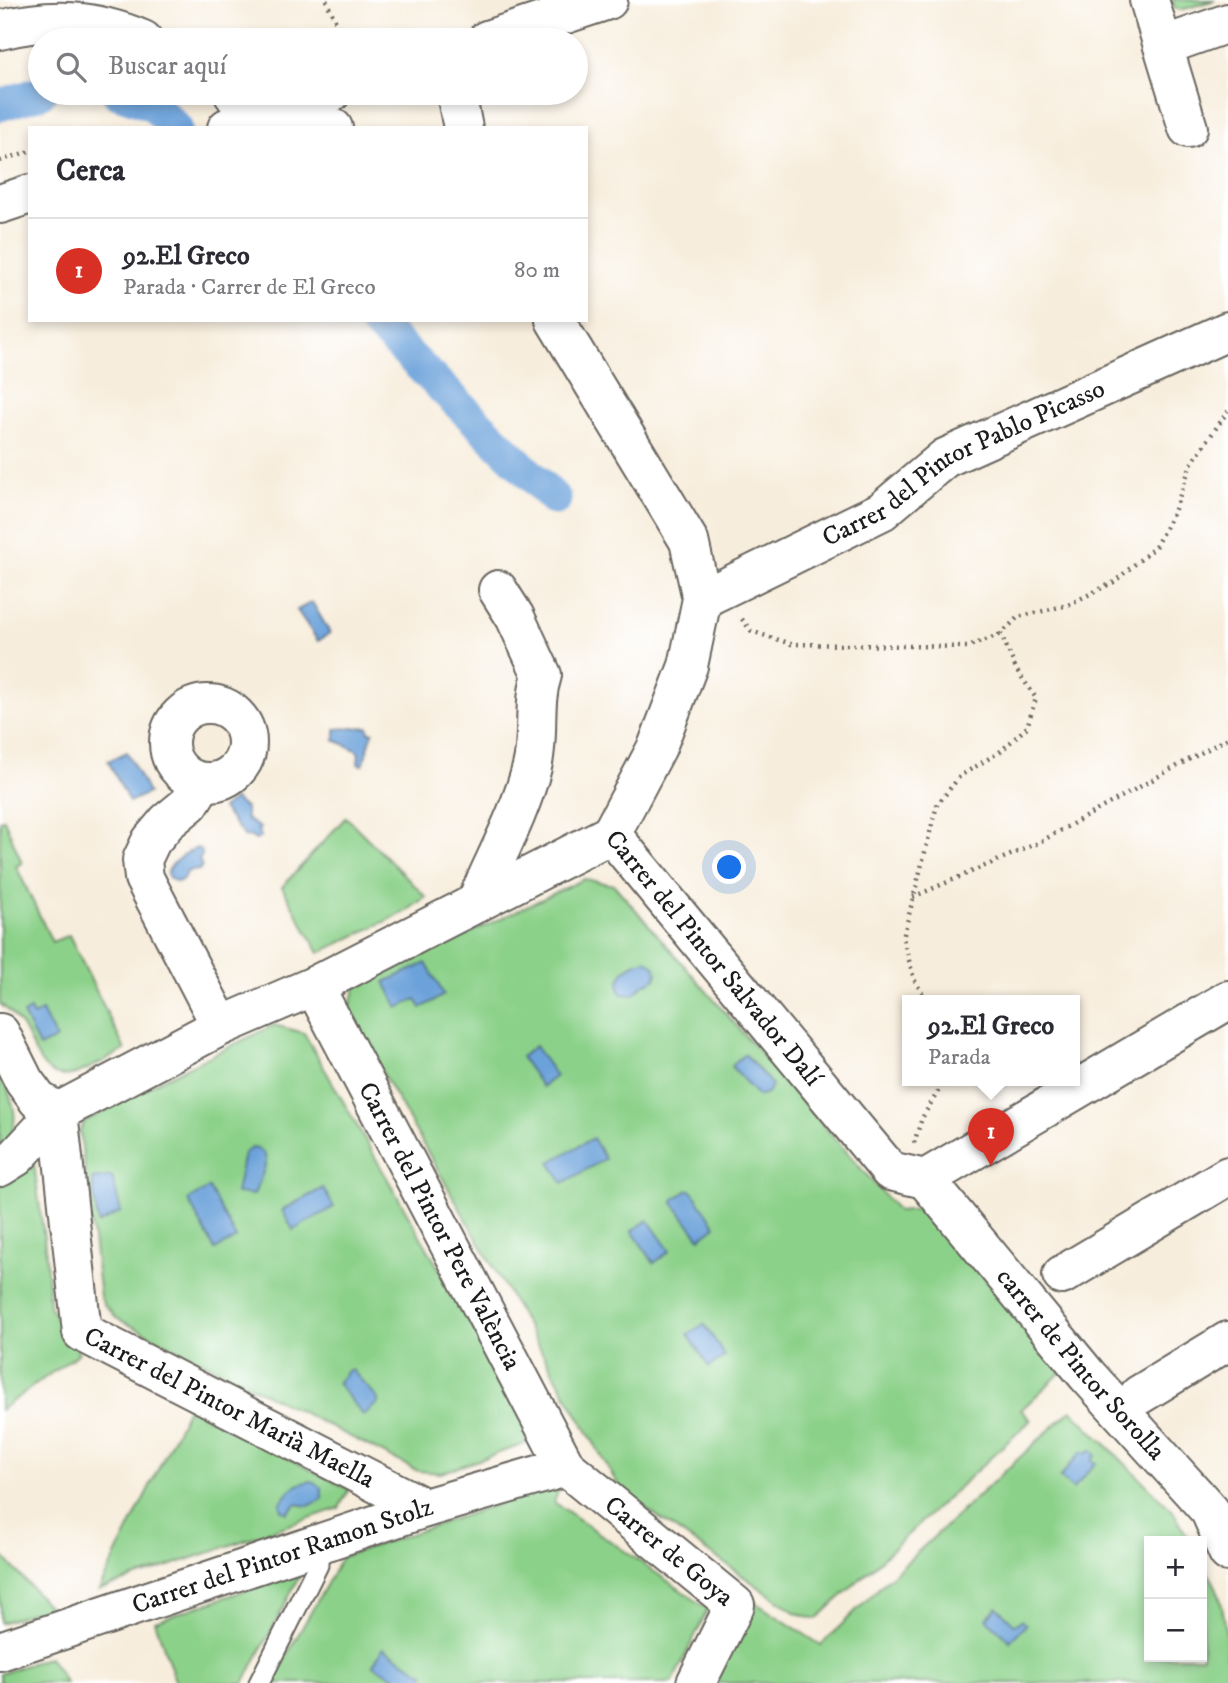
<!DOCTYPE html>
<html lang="es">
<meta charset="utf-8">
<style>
body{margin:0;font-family:"IM FELL DW Pica",serif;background:#f2f2f3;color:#2b2b33}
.controls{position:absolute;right:21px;bottom:21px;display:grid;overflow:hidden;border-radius:0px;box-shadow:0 4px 10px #0003}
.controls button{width:63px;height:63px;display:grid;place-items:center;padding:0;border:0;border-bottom:2px solid #e1e1e2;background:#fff;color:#2b2b33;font:35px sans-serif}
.you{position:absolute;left:730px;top:868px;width:24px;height:24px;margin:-18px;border:5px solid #fff;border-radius:50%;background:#1a73e8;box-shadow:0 0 0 10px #1a73e833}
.badge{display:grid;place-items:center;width:46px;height:46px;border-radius:50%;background:#d93025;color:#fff;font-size:23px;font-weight:700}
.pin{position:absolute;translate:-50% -58px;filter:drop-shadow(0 2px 4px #0008)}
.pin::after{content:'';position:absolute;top:37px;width:24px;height:21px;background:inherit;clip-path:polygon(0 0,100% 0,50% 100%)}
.popup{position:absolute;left:902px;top:995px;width:178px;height:91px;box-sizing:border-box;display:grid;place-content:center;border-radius:0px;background:#fff;filter:drop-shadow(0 2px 5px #0005);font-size:23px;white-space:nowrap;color:#7c7c81}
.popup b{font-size:26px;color:#2b2b33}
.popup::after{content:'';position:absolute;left:50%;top:100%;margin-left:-14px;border:14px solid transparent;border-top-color:#fff}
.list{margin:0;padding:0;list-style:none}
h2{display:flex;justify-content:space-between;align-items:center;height:91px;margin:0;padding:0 28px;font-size:30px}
h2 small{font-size:23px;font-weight:400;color:#7c7c81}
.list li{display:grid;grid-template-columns:46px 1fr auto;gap:21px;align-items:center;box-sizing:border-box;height:105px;padding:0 28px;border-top:2px solid #e1e1e2}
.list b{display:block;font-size:26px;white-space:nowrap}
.list p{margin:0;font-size:23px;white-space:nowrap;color:#7c7c81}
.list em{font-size:23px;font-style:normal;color:#7c7c81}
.icon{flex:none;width:38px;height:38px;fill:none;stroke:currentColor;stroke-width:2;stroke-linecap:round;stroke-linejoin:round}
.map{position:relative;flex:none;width:1228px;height:1683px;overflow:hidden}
.search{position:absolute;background:#fff;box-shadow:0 4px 10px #0003;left:28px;top:28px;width:560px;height:77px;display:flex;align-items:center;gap:18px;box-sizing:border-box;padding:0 24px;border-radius:38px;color:#7c7c81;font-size:26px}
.panel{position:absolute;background:#fff;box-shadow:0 4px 10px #0003;left:28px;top:126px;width:560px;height:196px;border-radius:0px}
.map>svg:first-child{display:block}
</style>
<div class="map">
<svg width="1228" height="1683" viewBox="0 0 1228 1683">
<rect width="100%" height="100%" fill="#fff"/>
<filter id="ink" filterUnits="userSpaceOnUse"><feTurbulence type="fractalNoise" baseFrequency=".0143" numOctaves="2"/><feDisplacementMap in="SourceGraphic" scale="14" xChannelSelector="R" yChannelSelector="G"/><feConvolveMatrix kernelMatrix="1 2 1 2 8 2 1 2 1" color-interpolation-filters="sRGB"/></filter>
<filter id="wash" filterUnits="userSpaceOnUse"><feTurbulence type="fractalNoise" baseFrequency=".00686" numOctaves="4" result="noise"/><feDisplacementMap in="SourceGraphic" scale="28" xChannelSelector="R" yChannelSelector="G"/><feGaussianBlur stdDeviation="1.57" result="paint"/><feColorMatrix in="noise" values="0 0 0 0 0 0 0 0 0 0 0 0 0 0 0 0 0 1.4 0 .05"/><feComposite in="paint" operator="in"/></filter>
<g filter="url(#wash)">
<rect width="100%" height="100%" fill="#f7eddc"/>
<g fill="#8cd18a" stroke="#547653" stroke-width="2">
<path d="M1171 0H1215L1181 10 1175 8Z"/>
<path d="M346 817 426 897 405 912 319 953 282 887Z"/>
<path d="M4 819 22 863 16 866 52 942 69 935 125 1050C109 1057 92 1069 75 1074 42 1084 35 1049 23 1028 17 1019 9 1010 0 1004V821Z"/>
<path d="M584 879 614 885 898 1211 919 1209 1073 1361 1021 1410 1031 1420 817 1619 796 1613 622 1492 348 1013 356 987Z"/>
<path d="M274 1025 304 1033 532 1431 525 1444 441 1473 418 1471 116 1318 104 1305 100 1297 80 1131 84 1122 161 1080Z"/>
<path d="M0 1071C10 1094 27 1128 0 1146Z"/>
<path d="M34 1164 46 1253 49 1306 79 1353 0 1410V1177Z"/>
<path d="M188 1408 349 1489 339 1508 99 1590Z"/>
<path d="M1071 1410 1173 1511 1190 1541H1149V1657H1202V1562C1206 1570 1212 1578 1216 1587 1227 1612 1228 1656 1227 1683H715L753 1601 821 1645 883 1584Z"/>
<path d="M549 1487H560L554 1502 708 1609 672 1683H271L342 1557Z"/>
<path d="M0 1553 49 1607 0 1623Z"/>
<path d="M302 1571 244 1683H176L155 1621Z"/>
<path d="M49 1657 66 1683H0V1674Z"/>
</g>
<g fill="#6ca2da" stroke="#445f7b" stroke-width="2">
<path d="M312 602 330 633 318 641 297 610Z"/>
<path d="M368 727 369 732H373L363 765 358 764 359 754 356 750 335 740V729Z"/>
<path d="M127 752 148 793 129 802 108 761Z"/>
<path d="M234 799 246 809V819L260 828 258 830 261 836 256 840 249 836 245 837 222 809Z"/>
<path d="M197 848 201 850 202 856 199 859 202 866 199 870 188 871 183 879 178 882 170 879 167 874C172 860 186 853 197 848Z"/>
<path d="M646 960 655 966 657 973 655 979 643 985 633 995 621 994C614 975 628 964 646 960Z"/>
<path d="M426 963 444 995 421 1008 416 999 398 1008 385 982Z"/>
<path d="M30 1010 33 1016 42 1011 56 1039 39 1047 23 1014Z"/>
<path d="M535 1046 556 1076 542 1087 521 1057Z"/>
<path d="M745 1054 772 1085 767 1093 758 1096 732 1067V1065Z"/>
<path d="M593 1138 605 1159 563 1183 550 1162Z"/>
<path d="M252 1148C279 1151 259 1178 254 1195L236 1193 244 1153Z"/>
<path d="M112 1176 121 1212 98 1224 92 1179Z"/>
<path d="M209 1188 236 1238 215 1250 188 1200Z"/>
<path d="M323 1188 334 1207 293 1230 282 1210Z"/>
<path d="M688 1190H691L716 1226 700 1238 673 1203V1200Z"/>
<path d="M648 1220 670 1251 654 1263 632 1231Z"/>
<path d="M704 1324 725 1356 709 1367 688 1334Z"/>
<path d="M348 1370H352L378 1399V1403L363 1415 337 1383Z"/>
<path d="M1090 1450 1096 1455 1092 1460 1096 1463 1073 1489 1060 1477 1082 1451 1086 1454Z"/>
<path d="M312 1481 322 1488V1499L309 1506 296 1504 287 1513 282 1510 280 1504C288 1490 296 1483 312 1481Z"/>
<path d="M997 1607 1015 1625 1021 1620 1026 1625 1010 1641 986 1619Z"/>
<path d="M383 1648 425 1674 419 1683H404L373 1665Z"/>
</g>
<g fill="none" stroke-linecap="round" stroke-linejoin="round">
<g stroke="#6ca2da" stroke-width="33">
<path d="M118 93 153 105 176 128"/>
<path d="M0 105 40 93"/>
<path d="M373 320 555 499"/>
</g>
</g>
</g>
<g filter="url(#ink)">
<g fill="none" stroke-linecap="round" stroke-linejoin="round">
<defs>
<path id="service" d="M259 1683 318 1565V1544"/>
<g id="minor">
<path d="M1149 0 1188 128"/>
<path d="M0 30C52 17 93 19 143 40"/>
<path d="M1163 46 1228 23"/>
<path d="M233 93 252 120 313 123 333 128"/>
<path d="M456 93 463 128"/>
<path d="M555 320 689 541 702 599 688 666 657 747 611 834"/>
<path id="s1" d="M702 599 882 511 945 458 1228 331"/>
<circle cx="208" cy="743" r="39"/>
<path d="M203 782 190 803 167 822 151 841 142 860 144 878 221 1026"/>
<path id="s2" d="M611 834 890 1171 925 1179"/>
<path d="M476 903C495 858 520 814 532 767 540 736 532 705 542 675L515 617 498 590"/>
<path id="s3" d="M314 986 566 1467 735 1605 696 1683"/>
<path d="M0 1033 24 1081 38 1100 58 1112"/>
<path id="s4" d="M58 1112 82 1332 425 1508"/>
<path d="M0 1167 16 1157 58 1112 221 1026 314 986 611 834"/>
<path id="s5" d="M925 1179 1087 1375 1210 1511 1228 1552"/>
<path d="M925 1179 1228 1000"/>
<path d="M1062 1275 1228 1176"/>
<path d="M1139 1395 1228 1341"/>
<path id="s6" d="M0 1651 425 1508 566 1467"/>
</g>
<g id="secondary">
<path d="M487 40 608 0"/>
<path d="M227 128 331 93"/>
<path d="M0 204 30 194"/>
</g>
</defs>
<use href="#service" stroke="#69655f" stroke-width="23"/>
<use href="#minor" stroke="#69655f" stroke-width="42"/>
<use href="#secondary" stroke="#69655f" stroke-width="42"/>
<g stroke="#69655f" stroke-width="4.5" stroke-dasharray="2 5" stroke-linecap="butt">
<path d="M326 0 344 40"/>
<path d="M0 161 30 151"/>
<path d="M742 619 751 631 791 644 967 647 1001 634"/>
<path d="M913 897 1036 844 1228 738"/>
<path d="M926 1000 914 979 903 938 937 805 960 776 1001 751 1027 727 1036 698 1016 669 1001 634 1018 617 1068 605 1114 582 1155 547 1174 512 1191 464 1228 411"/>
<path d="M914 1143 922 1118 945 1080"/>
</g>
<use href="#service" stroke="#fff" stroke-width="19"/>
<use href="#minor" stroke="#fff" stroke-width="38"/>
<use href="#secondary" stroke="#fff" stroke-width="38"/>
</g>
</g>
<g text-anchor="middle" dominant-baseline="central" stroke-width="7" stroke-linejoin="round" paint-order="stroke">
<g font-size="26" fill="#1c1c1c" stroke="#fff">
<text stroke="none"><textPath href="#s1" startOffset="296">Carrer del Pintor Pablo Picasso</textPath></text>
<text stroke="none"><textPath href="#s2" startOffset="161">Carrer del Pintor Salvador Dalí</textPath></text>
<text stroke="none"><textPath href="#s3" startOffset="271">Carrer del Pintor Pere València</textPath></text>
<text stroke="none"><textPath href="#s5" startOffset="242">carrer de Pintor Sorolla</textPath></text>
<text stroke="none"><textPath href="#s4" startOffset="387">Carrer del Pintor Marià Maella</textPath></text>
<text stroke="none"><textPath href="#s3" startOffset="676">Carrer de Goya</textPath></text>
<text stroke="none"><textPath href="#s6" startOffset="298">Carrer del Pintor Ramon Stolz</textPath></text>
</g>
</g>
</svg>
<div class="controls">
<button>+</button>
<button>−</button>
</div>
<div class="you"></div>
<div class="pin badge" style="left:991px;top:1166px">1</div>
<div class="popup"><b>92.El Greco</b>Parada</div>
<div class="search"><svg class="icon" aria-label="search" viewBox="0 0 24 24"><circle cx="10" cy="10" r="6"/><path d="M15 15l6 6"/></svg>Buscar aquí</div>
<section class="panel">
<h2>Cerca<small></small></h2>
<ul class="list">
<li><span class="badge">1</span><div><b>92.El Greco</b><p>Parada · Carrer de El Greco</p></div><em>80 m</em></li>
</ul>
</section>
</div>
